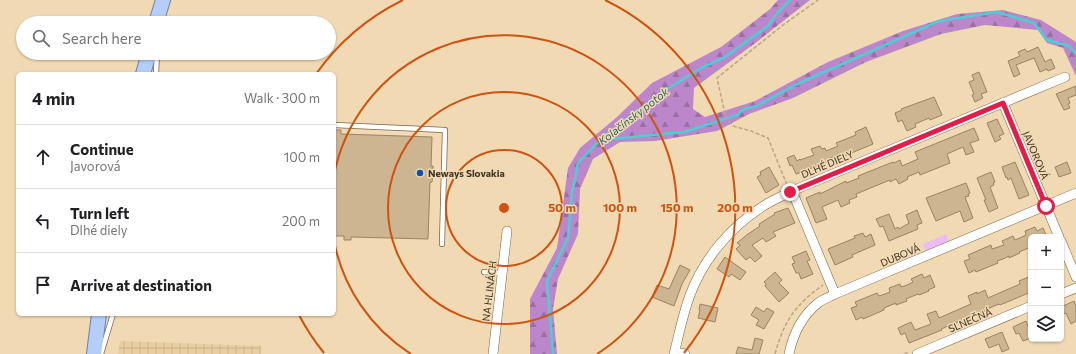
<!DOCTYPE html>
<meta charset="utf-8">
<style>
body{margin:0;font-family:Commissioner,sans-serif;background:#f2f2f2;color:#202124}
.controls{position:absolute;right:12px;bottom:12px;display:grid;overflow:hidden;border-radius:6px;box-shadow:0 1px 3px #0004}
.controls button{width:36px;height:36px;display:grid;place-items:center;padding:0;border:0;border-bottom:1px solid #e0e0e0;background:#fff;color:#202124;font:20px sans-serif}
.stop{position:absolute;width:12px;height:12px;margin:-9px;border:3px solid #e11d48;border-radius:50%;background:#fff}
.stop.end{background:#e11d48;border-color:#fff;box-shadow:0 1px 4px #0008}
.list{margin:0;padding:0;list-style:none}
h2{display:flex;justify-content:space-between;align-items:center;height:52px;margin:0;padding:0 16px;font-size:17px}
h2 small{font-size:13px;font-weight:400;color:#757577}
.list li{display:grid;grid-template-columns:26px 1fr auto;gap:12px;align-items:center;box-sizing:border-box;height:64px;padding:0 16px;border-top:1px solid #e0e0e0}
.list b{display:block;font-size:15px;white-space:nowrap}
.list p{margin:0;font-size:13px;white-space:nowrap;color:#757577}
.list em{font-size:13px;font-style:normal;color:#757577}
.icon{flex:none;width:22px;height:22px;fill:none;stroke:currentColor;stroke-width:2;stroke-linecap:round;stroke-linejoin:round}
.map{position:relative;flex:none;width:1076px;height:354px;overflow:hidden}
.search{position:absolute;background:#fff;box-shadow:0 1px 3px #0004;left:16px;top:16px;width:320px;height:44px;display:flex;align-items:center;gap:10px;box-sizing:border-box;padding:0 14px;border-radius:22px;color:#757577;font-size:15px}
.panel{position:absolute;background:#fff;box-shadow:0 1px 3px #0004;left:16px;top:72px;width:320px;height:244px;border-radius:6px}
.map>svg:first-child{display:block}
</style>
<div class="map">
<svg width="1076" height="354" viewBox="0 0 1076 354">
<defs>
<pattern id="industrial-grid" width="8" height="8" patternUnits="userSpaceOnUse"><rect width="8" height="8" fill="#eacea1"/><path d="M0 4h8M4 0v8" fill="none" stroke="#cab28a"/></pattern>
<pattern id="forest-firs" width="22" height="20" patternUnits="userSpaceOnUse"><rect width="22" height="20" fill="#bc87ca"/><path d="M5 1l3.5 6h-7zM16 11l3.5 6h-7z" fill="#9a6fa4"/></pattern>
</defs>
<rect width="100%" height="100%" fill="#f1d9b3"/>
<path fill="url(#industrial-grid)" d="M120 341 261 346V354H118Z"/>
<path fill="#ebbcf8" d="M947 234 948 241 927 250H925L923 244Z"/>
<path fill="url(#forest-firs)" d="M778 0H810L758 41 694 88 693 109 705 117 755 101 828 62 903 31 957 14 1003 10 1041 20 1076 42V76L1063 48 1047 43 1038 30 985 25 941 34 866 62 793 98 749 114 717 131 655 141 620 142 593 159 580 189 578 234 558 279 553 309 557 354H530V299L557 248 568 168 580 148 617 117 652 83 721 47 770 9Z"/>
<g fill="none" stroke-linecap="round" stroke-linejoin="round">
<g stroke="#4cced4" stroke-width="2.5">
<path d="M600 140 684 132 737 115 744 109 757 106 795 85 939 21 997 12 1034 23 1047 40 1069 46 1076 54"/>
<path d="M553 354 547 281 568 238 572 193 578 163 600 140 659 94 701 68 725 57 768 26 778 12 790 0"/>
</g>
</g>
<g fill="#ccb590" stroke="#9a8360">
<path d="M1038 47 1045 62 1051 59 1055 68 1048 71 1047 69 1040 72 1034 58 1016 65 1020 74 1014 77 1008 61 1020 56 1018 52 1025 49 1027 52Z"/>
<path d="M979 72 987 92 981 94 983 98 975 102 972 95 974 94 969 82 974 80 972 75Z"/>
<path d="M1076 86V95L1068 98 1070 103 1068 104 1070 108 1064 110 1056 94Z"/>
<path d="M934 97 942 115 930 120 929 118 915 124 916 127 907 131 902 120 898 122 895 113 902 110 901 109Z"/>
<path d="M997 119 1004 134 999 136 1001 139 995 142 987 123Z"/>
<path d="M866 127 873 144 842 157 841 154 830 158V161L809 169 810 171 802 174V172L796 174 792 165 790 166 787 158 794 155 797 161 800 159V160L814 155 811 149 820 146 822 149 825 148 826 151 838 146 836 143 856 135 855 132Z"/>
<path d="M974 128 979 140 970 143 974 152 966 155 963 147 947 154 950 163 920 175 919 172 907 177 908 179 899 184 896 179 890 182V180L856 194 857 197 849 200 850 203 841 207 838 200 822 207 827 219 816 223 806 198 820 192V194L846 181V183L859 178 858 176 893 162 894 163 900 160 902 166 918 159 915 152Z"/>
<path d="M334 130H341V134L432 137 431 166H433V174L432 182H430L428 239 351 237V240H344V236H334Z"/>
<path d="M1015 162 1029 195 1019 199 1011 178 1008 180 1007 177 1006 178 1002 167Z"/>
<path d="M1067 162 1071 173 1059 177 1055 167Z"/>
<path d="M769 167 779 185 766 193 757 177 761 175 760 172Z"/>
<path d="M991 172 995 182 993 183 994 185 990 187 998 208 989 212 984 200H986L977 178Z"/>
<path d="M966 183 970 193 968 194 969 196 965 197 973 218 964 222 960 211 936 221 926 198Z"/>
<path d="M788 208 795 223 773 232 776 236 766 242 763 238 752 245 762 256 755 262 750 257 746 260 736 249 740 245 737 243 748 234 760 226 759 224 775 214 774 213Z"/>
<path d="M917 210 922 223 917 225 918 229 889 241 883 226 880 227 876 219 889 214 895 229 898 227 899 229 909 223 906 215Z"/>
<path d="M1035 227 1037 231 1043 228 1047 237H1031V247L1019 252 1020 253 1009 258V256L1003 259 997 261 998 263 976 272 975 270 969 273 964 261 970 259 968 255 991 245 992 249 1004 245 1002 241 1013 236 1015 240 1022 237 1026 235 1025 231Z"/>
<path d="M863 233 865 237 871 234 875 245 852 255 853 257 835 265 828 249 855 238 854 236Z"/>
<path d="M806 251 810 260 807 261 813 274 801 279 799 273H796L792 264 795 263 792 257Z"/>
<path d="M725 257 746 272 740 280 731 274 729 277 717 269Z"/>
<path d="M680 265 690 270 682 284 674 306 652 297 657 285 669 289Z"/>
<path d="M775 272 782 280 779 283 789 293 779 302 765 286 766 284 764 282Z"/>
<path d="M922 274 924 278 930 275 935 287 928 290 929 291 919 295 918 294 906 299 907 301 896 305V303L884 308V310L863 319 862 317 856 320 851 308 857 306 855 302 877 293 879 296 885 294 890 292 889 288 900 284 901 287 907 285 913 282 911 279Z"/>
<path d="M1031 276V292L1000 305 999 304 985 310V311L941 329 942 330 909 343 905 333 901 335 898 328 911 322 915 330 931 324 927 314 936 311 939 318 971 304 968 296 977 292V294L985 290 988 298 1020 284 1019 281Z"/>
<path d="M1074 301 1076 306V321L1071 324 1066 313 1061 315V307Z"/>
<path d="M700 304 718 308 715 322 698 318 700 310H699Z"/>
<path d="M756 307 764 312 767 308 774 312 764 329 756 325 759 320 751 315Z"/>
<path d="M1026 321 1031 334V338L1023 341 1019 333 1016 334 1013 327Z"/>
<path d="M1002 332 1009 349 1002 352 999 344 989 348 985 339Z"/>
<path d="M755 338 763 340 759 354H736L738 347 752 350Z"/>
</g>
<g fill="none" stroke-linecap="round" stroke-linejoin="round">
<defs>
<g id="lane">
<path d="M156 74 157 53"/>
<path d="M334 125 445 130 442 244"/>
<path d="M484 272 502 273"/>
<path d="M101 354 113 314"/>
</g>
<g id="street">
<path d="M1003 103 1059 237"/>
<path d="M792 191 835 294"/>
<path d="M1061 241 1076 277"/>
<path d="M1061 294 1076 288"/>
<path d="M675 352 685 354"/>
<path d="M493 354 507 231"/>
<path d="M674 354C679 334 683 314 690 295 704 258 731 226 765 205 773 200 783 196 792 191L1065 77"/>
<path d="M789 354C793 334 802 316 818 303 823 299 830 297 835 294L1076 193"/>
<path d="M917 354 1031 306"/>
</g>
<g id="primary">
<path d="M156 23 163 0"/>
<path d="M143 74 149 53"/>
<path d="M94 354 99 314"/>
</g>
</defs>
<use href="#lane" stroke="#7a6542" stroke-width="6"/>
<use href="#street" stroke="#7a6542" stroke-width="10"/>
<use href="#primary" stroke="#6a83ac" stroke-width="16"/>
<g stroke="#baa687" stroke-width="1.5" stroke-dasharray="4 2" stroke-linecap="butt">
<path d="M787 185 768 138 751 131 733 126 727 118 725 114 717 78 783 25 818 0"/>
<path d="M775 354C784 321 795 305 823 285"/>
<path d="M904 354 909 352"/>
</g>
<use href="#lane" stroke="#fff" stroke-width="4.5"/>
<use href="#street" stroke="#fff" stroke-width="9"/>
<use href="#primary" stroke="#b4cef8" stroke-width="14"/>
</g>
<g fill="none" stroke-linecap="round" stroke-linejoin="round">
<path stroke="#e11d48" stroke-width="5" d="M790 192 1003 103 1046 206"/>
</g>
<g fill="none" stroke="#ce5310" stroke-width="2">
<circle cx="504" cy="208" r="58"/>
<circle cx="504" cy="208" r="116"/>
<path d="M411 354A173 173 0 0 1 334 241M334 175A173 173 0 1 1 597 354"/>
<path d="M324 353A231 231 0 0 1 299 315M316 74A231 231 0 0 1 403 0M605 0A231 231 0 0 1 684 353"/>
</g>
<circle fill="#0451bb" stroke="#f1d9b3" stroke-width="1.5" cx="420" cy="173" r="4"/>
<g text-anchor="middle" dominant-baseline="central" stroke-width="3" stroke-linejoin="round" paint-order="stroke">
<g font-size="10" fill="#3d3425" stroke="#f1d9b3">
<text transform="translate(1036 155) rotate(67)">JAVOROVÁ</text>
<text transform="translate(827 164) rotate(-23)">DLHÉ DIELY</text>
<text transform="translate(900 255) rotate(-23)">DUBOVÁ</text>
<text transform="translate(489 291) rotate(-83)">NA HLINÁCH</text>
<text transform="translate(970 320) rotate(-23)">SLNEČNÁ</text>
</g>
<g font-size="10" font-weight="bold" fill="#3d3425" stroke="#f1d9b3" text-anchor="start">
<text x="428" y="173">Neways Slovakia</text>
</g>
<g font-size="11" font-style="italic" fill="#2b6063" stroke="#f1d9b3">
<text transform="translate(633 116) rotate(-38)">Kolačínsky potok</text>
</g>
</g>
<circle cx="504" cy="208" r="6" fill="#ce5310" stroke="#f1d9b3" stroke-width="2"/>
<g font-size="12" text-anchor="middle" font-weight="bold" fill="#ce5310" stroke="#f1d9b3" stroke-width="3" stroke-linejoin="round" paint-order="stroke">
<text x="562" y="212">50 m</text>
<text x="620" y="212">100 m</text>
<text x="677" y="212">150 m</text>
<text x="735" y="212">200 m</text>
</g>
</svg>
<div class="controls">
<button>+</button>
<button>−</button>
<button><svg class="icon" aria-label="layers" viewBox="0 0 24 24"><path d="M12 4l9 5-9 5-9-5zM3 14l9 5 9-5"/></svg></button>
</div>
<div class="stop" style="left:1046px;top:206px"></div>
<div class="stop end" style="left:790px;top:192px"></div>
<div class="search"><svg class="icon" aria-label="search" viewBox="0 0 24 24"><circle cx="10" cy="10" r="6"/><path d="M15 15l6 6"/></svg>Search here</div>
<section class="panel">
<h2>4 min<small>Walk · 300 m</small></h2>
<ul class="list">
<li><svg class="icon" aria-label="ahead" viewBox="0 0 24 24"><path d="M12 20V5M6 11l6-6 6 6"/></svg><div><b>Continue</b><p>Javorová</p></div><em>100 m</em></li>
<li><svg class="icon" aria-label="left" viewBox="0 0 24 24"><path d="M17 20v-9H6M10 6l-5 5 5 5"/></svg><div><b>Turn left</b><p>Dlhé diely</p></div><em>200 m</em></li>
<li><svg class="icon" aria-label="arrive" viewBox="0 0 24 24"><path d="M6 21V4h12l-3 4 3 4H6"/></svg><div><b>Arrive at destination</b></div></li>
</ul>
</section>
</div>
